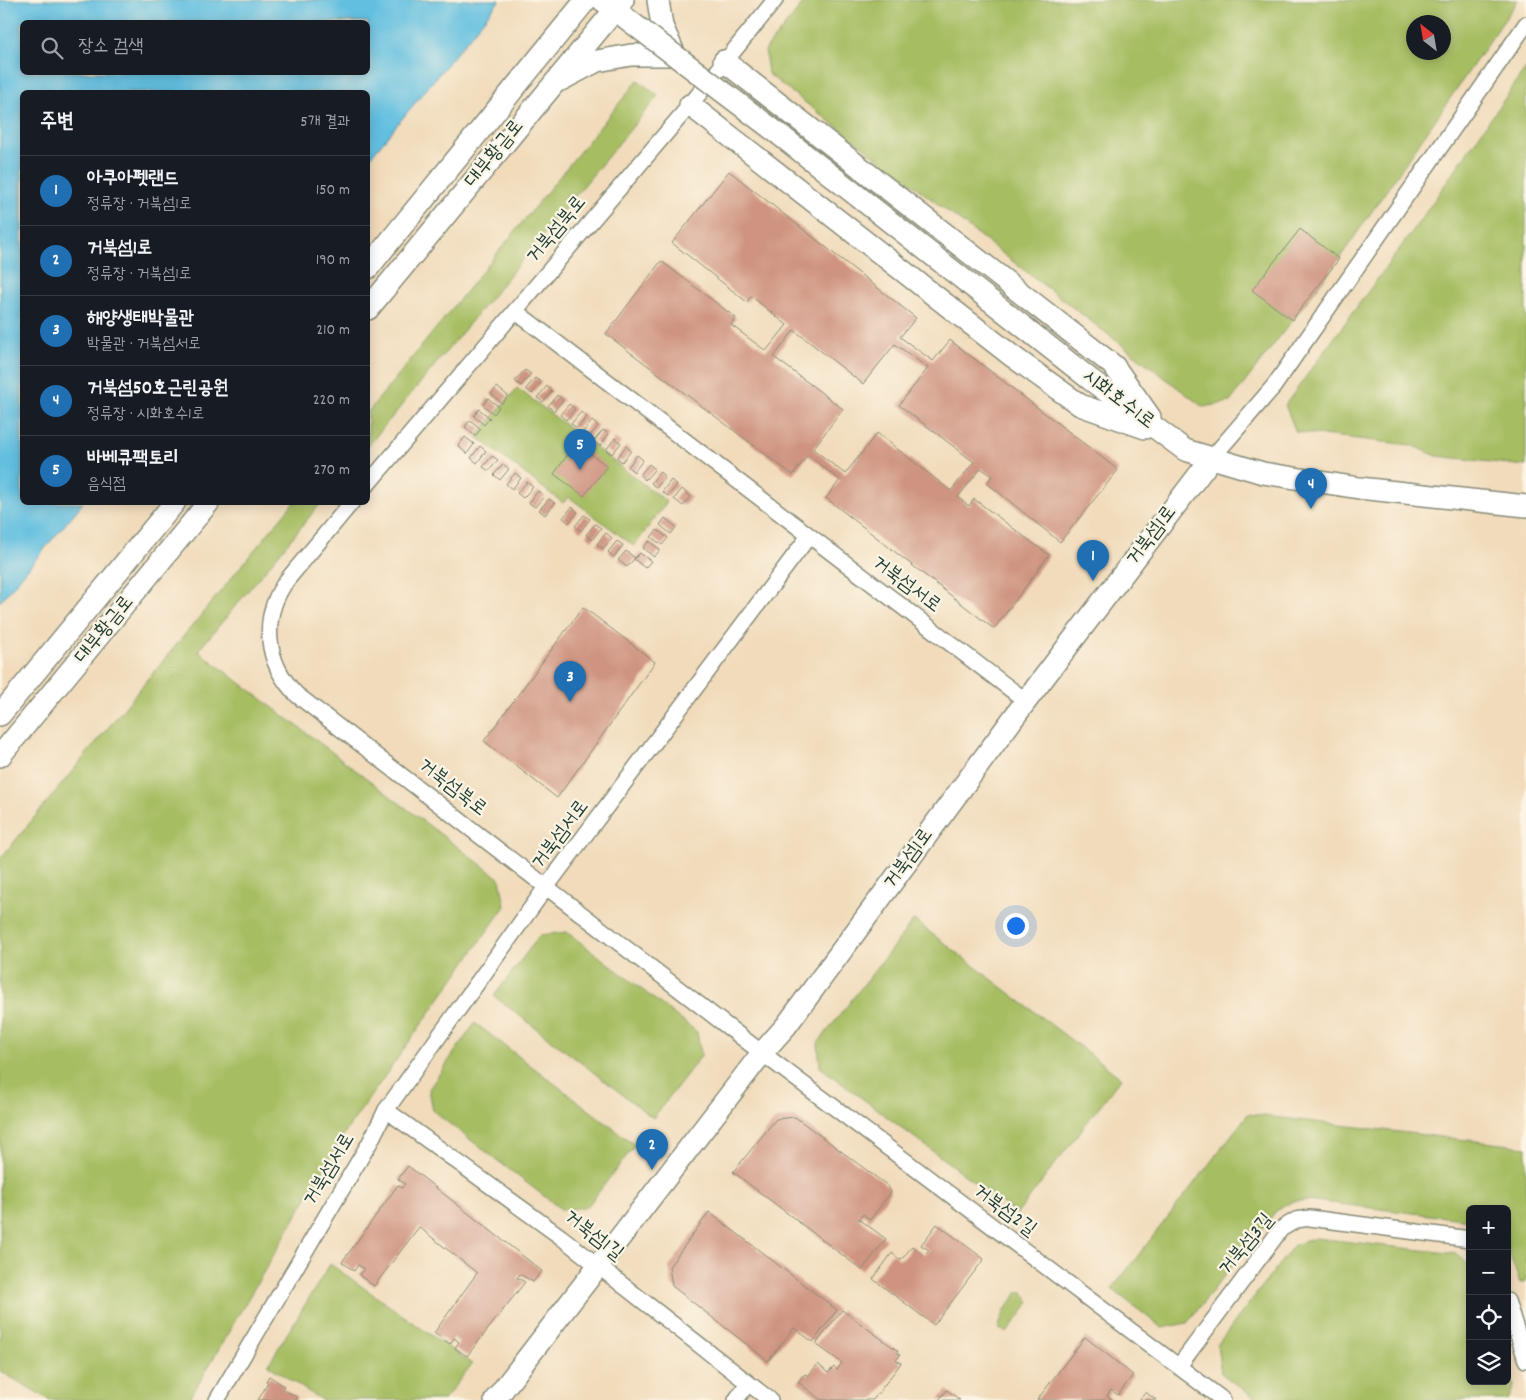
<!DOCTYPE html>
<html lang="ko">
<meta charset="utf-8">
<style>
body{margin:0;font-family:Dekko,"Poor Story",sans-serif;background:#242831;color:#f1f3f6}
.controls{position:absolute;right:15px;bottom:15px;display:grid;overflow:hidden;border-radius:8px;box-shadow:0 2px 12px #0003}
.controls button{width:45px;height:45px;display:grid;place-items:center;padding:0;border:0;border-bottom:1px solid #363941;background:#171b24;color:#f1f3f6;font:25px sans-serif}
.compass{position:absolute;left:1406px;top:15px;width:45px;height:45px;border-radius:50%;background:#171b24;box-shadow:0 2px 12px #0003;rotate:329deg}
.you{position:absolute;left:1015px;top:925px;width:18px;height:18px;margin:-12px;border:4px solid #fff;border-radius:50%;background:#1a73e8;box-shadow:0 0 0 8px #1a73e833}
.badge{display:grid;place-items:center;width:32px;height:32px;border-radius:50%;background:#1f6fb2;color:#fff;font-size:16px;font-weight:700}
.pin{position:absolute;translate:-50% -41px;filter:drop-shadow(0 1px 2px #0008)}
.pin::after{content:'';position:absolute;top:26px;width:18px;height:15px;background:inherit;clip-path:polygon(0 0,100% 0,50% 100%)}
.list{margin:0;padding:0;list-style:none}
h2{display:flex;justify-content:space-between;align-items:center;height:65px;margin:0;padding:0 20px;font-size:21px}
h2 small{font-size:16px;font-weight:400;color:#9ea1a6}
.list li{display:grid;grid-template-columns:32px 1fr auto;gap:15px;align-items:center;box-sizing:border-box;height:70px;padding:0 20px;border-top:1px solid #363941}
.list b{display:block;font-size:19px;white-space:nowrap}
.list p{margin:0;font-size:16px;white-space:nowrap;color:#9ea1a6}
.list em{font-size:16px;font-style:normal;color:#9ea1a6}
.icon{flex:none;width:28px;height:28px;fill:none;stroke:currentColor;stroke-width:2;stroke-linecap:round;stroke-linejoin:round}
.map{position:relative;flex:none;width:1526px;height:1400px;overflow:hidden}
.search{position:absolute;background:#171b24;box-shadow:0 2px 12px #0003;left:20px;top:20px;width:350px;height:55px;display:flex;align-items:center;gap:12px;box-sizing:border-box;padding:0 18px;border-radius:8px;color:#9ea1a6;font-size:19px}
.panel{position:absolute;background:#171b24;box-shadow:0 2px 12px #0003;left:20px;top:90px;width:350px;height:415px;border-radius:8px}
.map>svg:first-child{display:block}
</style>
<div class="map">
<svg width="1526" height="1400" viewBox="0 0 1526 1400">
<rect width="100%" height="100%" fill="#fcf5e5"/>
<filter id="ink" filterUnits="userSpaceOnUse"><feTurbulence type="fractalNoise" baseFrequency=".02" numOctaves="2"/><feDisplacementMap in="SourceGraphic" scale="10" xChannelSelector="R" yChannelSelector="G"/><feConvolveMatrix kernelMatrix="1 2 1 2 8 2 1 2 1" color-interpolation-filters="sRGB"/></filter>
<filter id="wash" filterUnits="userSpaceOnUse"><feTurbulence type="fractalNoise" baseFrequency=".0096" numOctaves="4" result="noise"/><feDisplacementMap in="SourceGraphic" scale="20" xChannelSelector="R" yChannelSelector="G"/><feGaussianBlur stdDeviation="1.12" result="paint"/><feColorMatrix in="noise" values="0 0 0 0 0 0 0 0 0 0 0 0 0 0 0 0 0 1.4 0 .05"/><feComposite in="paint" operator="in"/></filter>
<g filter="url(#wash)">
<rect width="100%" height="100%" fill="#f1dbbb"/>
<g fill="#a6bd62" stroke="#627d4b" fill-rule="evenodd">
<path d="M806 0H1518L1339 259 1230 402 1203 407 768 74 765 50ZM1414 22H1444V52H1414Z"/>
<path d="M1526 68V466L1437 456 1411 445 1296 432 1285 405 1414 229Z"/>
<path d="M638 80 658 96 368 446V412Z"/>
<path d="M517 388 667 502 634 546 569 497 563 503 477 437Z"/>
<path d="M294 502 321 503 198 651 500 879 505 906 344 1134 189 1400H50L0 1371V859Z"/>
<path d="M914 920 1121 1078 1017 1214 820 1067 818 1043Z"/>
<path d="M567 932 697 1032 701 1056 653 1118 494 996 540 935Z"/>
<path d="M475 1023 635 1145 587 1207 562 1210 433 1111 429 1089Z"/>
<path d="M1248 1114 1526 1147V1281L1520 1283 1507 1248V1209H1470V1220L1315 1201H1293L1276 1211 1187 1323 1162 1328 1112 1289Z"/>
<path d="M1316 1238 1457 1254 1470 1266V1381H1507V1365L1514 1387 1508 1400H1257L1221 1373 1217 1345 1294 1245Z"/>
<path d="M330 1264 472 1364 444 1400H321L268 1365Z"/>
<path d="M1018 1292H1023L1030 1302 1007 1333 998 1328 1005 1310Z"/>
</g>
<path fill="#62bfe0" stroke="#407e8a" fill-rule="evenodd" d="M0 0H500L368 160V92H22V502L83 503 0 602ZM22 22H368V72H22Z"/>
<g id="blocks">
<g fill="#cf9481" fill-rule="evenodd">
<path d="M729 171 916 318 900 337 933 361 950 340 1118 470 1060 542 987 483 992 476 981 468 958 497 969 506 974 499 1049 555 994 629 826 498 840 480 808 455 793 475 606 334 661 261 736 318 731 325 766 351 787 325 751 296 747 302 672 243ZM794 330 863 384 895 344 928 368 899 405 974 462 951 491 877 433 845 474 813 449 843 409 774 357Z"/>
<path d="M1300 229 1339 259 1292 320 1252 290Z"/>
<path d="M525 370 531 374 521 386 515 381Z"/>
<path d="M535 378 541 382 532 394 526 389Z"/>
<path d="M547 386 552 391 543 402 537 398Z"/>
<path d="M497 387 508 396 502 403 491 394Z"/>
<path d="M557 395 563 400 554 411 548 406Z"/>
<path d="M488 398 499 407 494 414 483 405Z"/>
<path d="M569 404 575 409 566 420 560 415Z"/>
<path d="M479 409 490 418 484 425 474 416Z"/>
<path d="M581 412 587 417 577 428 571 424Z"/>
<path d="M470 420 481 429 475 436 465 427Z"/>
<path d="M592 421 598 426 589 437 583 432Z"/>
<path d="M603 430 609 434 600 446 594 441Z"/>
<path d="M465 437 474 444 467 454 458 446Z"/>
<path d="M615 438 621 443 612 454 606 450Z"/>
<path d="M576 443 607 466 584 496 554 474Z"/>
<path d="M480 446 486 451 477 463 471 458Z"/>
<path d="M626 446 631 451 622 462 617 458Z"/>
<path d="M637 455 643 460 634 472 628 467Z"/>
<path d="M492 456 498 460 489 471 483 467Z"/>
<path d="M503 464 509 469 500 480 494 475Z"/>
<path d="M649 464 655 469 645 480 640 475Z"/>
<path d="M660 472 665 477 656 488 651 483Z"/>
<path d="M515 473 521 478 512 489 506 484Z"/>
<path d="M671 480 677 485 668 496 662 492Z"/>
<path d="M527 482 533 487 523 498 517 493Z"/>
<path d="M682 489 691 497 683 506 674 499Z"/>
<path d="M538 491 544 496 535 507 529 503Z"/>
<path d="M549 499 555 503 545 515 539 510Z"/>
<path d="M572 507 578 512 569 523 563 518Z"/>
<path d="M584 515 590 519 581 531 575 526Z"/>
<path d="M665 518 676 527 671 534 660 525Z"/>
<path d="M595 524 601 528 592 540 586 535Z"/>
<path d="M657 530 668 538 662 545 651 537Z"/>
<path d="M606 533 612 538 603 549 597 544Z"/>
<path d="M617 541 623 545 614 557 608 552Z"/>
<path d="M649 541 660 550 654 557 643 548Z"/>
<path d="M626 551 635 558 627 567 618 560Z"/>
<path d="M640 553 651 561 645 568 634 559Z"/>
<path d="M583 607 655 662 557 798 484 741Z"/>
<path d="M795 1117 888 1186 891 1192 870 1220 863 1214 859 1219 886 1239 862 1270 733 1172 776 1119Z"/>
<path d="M408 1166 542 1271 533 1282 520 1274 517 1278 525 1282 467 1356 455 1348 459 1342 454 1338 450 1344 434 1333 477 1273 419 1227 374 1286 359 1275 364 1269 358 1265 354 1271 342 1262 398 1185 402 1188 405 1184 398 1179Z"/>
<path d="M709 1212 837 1310 813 1342 794 1328 768 1361 672 1286 669 1267Z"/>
<path d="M937 1224 984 1259 934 1325 873 1279 892 1253 899 1259 903 1258 912 1246 924 1255 929 1250 921 1245Z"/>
<path d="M842 1310 898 1351 897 1353 900 1355 896 1360 901 1363 873 1400H821L798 1382 805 1374 808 1376 818 1364 828 1373 834 1367 837 1370 842 1363 816 1344Z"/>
<path d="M1085 1337 1133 1375 1118 1395 1111 1390 1107 1396 1113 1400H1037Z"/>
<path d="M269 1376 284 1386 282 1389 297 1397V1400H258L268 1383 266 1381Z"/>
<path d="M947 1390 960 1400H939Z"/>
<path d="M1146 1392 1148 1394 1156 1400H1139Z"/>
</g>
</g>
</g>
<g filter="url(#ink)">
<use href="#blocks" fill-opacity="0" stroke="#888c78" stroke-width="1"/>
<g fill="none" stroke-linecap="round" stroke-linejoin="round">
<defs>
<g id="street">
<path d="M515 311 1026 701"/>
<path d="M1211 459 1274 386 1526 24"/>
<path d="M368 484 690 105 775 0"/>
<path d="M352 502 287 580C260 617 265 663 297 695L762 1053 1223 1400"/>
<path d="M386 1110 561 1237 770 1400"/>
<path d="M1507 1301 1526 1360"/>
<path d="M1179 1366 1281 1229 1296 1220 1310 1218 1470 1239"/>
<path d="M217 1400 370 1142 386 1110 547 886 809 536"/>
<path d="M736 1400 748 1383"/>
</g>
<g id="secondary">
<path d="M602 0 644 32"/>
<path d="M724 61 1114 366 1150 417"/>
<path d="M561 80 597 61 631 55H675L662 26 658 0"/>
<path d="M690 105 1012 356 1080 405 1145 428"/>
<path d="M780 135 1091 380 1185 450 1263 473 1359 488 1526 506"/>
<path d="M368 268 586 0"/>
<path d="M368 309 623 0"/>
<path d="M0 715 175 502"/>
<path d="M0 756 209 502"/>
<path d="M495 1400 762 1053 786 1026 1026 701 1211 459"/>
</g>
</defs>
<use href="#street" stroke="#888c78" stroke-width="18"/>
<use href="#secondary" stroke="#888c78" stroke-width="24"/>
<use href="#street" stroke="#fff" stroke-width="15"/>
<use href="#secondary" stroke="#fff" stroke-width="21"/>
<defs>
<path id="secondary-bridge" d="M644 32 780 135"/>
</defs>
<use href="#secondary-bridge" stroke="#888c78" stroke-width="24" stroke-linecap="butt"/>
<use href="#secondary-bridge" stroke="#fff" stroke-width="21"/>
</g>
</g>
<g text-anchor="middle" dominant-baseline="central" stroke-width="4.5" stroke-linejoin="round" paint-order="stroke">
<g font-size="20" fill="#1f3d34" stroke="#fcf5e5">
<text transform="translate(495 154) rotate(-51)">대부황금로</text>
<text transform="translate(557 230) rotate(-50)">거북섬북로</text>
<text transform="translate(1118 400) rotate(37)">시화호수1로</text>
<text transform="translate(1152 536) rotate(-53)">거북섬1로</text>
<text transform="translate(906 585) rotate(37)">거북섬서로</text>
<text transform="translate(105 630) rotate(-51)">대부황금로</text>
<text transform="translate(452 788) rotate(38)">거북섬북로</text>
<text transform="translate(561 835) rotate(-53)">거북섬서로</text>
<text transform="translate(909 859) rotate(-54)">거북섬1로</text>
<text transform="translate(330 1170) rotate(-59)">거북섬서로</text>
<text transform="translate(1004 1211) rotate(37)">거북섬2길</text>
<text transform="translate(593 1236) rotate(38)">거북섬1길</text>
<text transform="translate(1247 1245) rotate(-50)">거북섬3길</text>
</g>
</g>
</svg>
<div class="controls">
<button>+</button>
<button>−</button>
<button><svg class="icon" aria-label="locate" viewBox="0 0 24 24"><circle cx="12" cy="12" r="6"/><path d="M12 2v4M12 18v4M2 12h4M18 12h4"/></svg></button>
<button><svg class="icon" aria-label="layers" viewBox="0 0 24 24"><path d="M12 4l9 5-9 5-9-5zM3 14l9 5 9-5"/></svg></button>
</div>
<svg class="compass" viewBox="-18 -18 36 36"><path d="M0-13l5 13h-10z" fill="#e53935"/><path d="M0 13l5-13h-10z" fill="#9ea1a6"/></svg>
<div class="you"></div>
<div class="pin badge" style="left:1093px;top:581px">1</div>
<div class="pin badge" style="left:652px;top:1170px">2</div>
<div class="pin badge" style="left:570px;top:702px">3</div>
<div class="pin badge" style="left:1311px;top:509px">4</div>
<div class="pin badge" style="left:580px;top:470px">5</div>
<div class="search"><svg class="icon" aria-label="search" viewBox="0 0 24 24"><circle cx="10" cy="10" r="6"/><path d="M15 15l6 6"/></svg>장소 검색</div>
<section class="panel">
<h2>주변<small>5개 결과</small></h2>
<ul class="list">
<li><span class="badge">1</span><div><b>아쿠아펫랜드</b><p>정류장 · 거북섬1로</p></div><em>150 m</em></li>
<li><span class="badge">2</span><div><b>거북섬1로</b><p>정류장 · 거북섬1로</p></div><em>190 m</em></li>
<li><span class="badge">3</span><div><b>해양생태박물관</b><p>박물관 · 거북섬서로</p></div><em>210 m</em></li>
<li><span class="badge">4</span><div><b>거북섬50호근린공원</b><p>정류장 · 시화호수1로</p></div><em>220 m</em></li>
<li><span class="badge">5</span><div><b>바베큐팩토리</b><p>음식점</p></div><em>270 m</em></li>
</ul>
</section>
</div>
